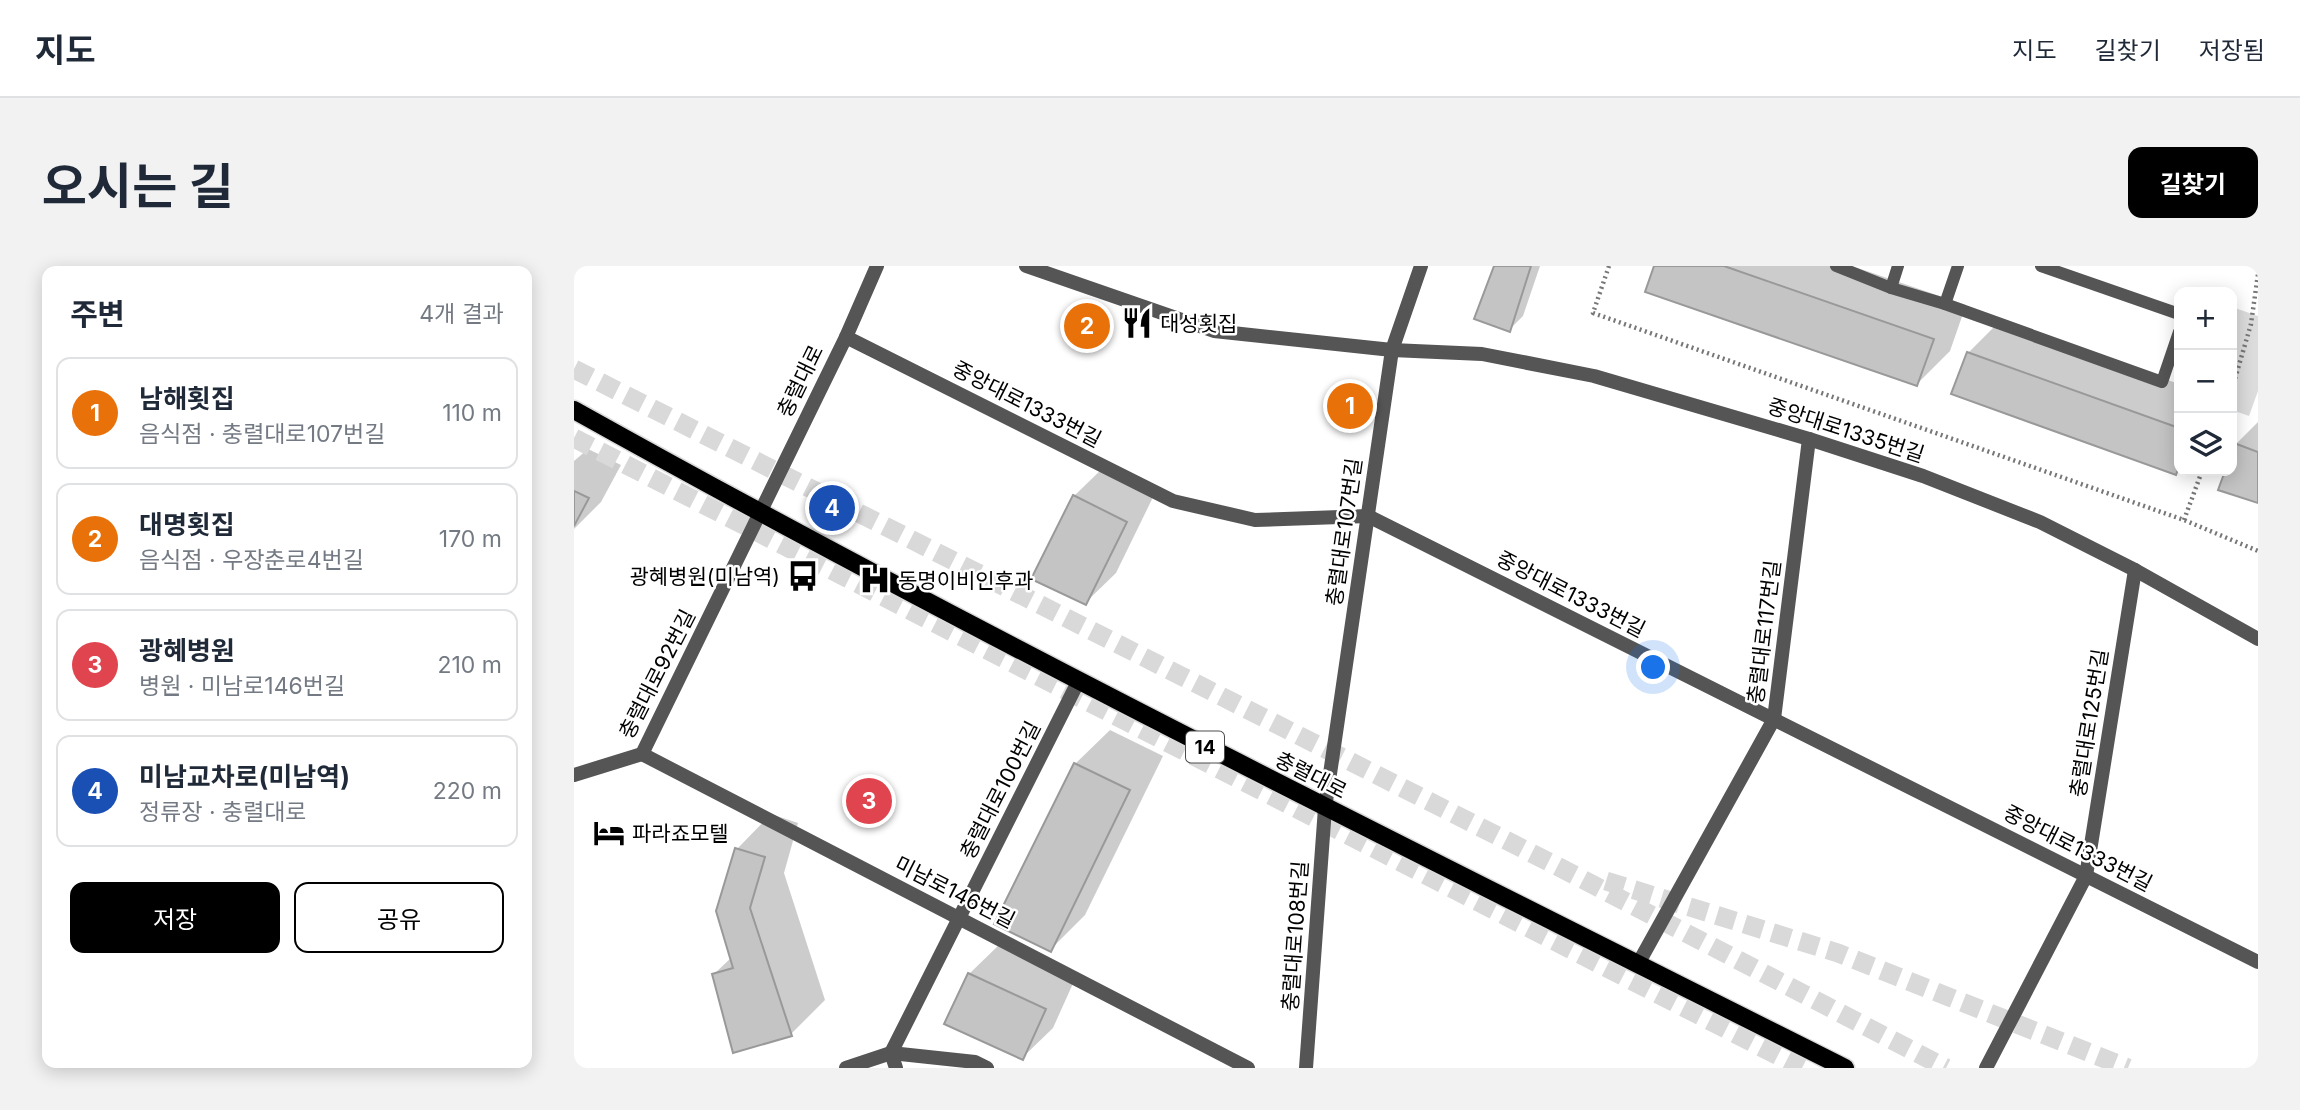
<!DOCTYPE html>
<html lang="ko">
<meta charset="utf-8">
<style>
body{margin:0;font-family:Inter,"Noto Sans KR",sans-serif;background:#f2f2f3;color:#1f2937}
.controls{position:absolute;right:21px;top:21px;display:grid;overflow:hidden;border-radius:14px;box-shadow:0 4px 18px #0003}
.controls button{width:63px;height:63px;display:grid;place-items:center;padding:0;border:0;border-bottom:2px solid #e0e1e3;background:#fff;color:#1f2937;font:35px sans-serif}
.you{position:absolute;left:1080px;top:402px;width:24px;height:24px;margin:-18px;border:5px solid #fff;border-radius:50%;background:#1a73e8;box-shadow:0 0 0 10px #1a73e833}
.badge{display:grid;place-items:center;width:46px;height:46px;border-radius:50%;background:#000;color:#fff;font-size:23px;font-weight:700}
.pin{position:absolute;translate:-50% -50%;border:4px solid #fff;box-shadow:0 2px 7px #0006}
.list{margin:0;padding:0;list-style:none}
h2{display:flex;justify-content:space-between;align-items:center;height:91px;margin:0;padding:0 28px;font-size:30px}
h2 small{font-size:23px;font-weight:400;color:#747a83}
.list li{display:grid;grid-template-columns:46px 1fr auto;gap:21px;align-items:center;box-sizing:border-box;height:112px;margin:0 14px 14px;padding:0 14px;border:2px solid #e0e1e3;border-radius:14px}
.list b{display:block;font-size:26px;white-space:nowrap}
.list p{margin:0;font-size:23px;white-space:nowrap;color:#747a83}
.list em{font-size:23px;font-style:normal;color:#747a83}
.actions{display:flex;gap:14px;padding:21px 28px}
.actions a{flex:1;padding:16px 0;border:2px solid #000;border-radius:14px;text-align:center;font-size:24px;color:#000}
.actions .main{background:#000;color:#fff}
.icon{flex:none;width:38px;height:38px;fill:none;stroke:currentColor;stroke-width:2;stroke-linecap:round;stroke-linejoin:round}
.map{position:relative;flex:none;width:1684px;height:802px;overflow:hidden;border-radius:14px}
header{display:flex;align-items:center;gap:42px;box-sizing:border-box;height:98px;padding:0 35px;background:#fff;border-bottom:2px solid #e0e1e3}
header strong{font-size:33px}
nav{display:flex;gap:38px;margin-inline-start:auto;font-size:24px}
.intro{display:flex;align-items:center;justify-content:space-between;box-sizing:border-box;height:168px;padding:0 42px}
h1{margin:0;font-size:49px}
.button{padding:18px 32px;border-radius:14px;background:#000;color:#fff;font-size:24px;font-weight:700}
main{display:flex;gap:42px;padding:0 42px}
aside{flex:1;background:#fff;border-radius:14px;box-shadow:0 4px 18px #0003}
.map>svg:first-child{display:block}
</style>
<header>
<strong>지도</strong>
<nav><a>지도</a><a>길찾기</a><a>저장됨</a></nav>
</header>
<div class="intro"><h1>오시는 길</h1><a class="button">길찾기</a></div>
<main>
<aside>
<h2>주변<small>4개 결과</small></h2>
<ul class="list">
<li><span class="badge" style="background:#e8710a">1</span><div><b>남해횟집</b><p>음식점 · 충렬대로107번길</p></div><em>110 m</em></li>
<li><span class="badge" style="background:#e8710a">2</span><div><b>대명횟집</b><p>음식점 · 우장춘로4번길</p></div><em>170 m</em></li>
<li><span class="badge" style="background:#e0444e">3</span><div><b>광혜병원</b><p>병원 · 미남로146번길</p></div><em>210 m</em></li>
<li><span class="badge" style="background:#1a4fb4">4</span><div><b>미남교차로(미남역)</b><p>정류장 · 충렬대로</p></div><em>220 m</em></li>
</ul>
<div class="actions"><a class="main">저장</a><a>공유</a></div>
</aside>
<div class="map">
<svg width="1684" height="802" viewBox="0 0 1684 802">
<rect width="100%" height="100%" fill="#fff"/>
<path fill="#dcdcdc" d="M1658 41 1684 50V125L1675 150 1658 144Z"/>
<g fill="#0003">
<path d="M922 0H966L949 50 935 64Z"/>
<path d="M1082 0H1278L1392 39 1376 85 1343 118Z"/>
<path d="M1427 54 1605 118V203L1601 207 1394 87Z"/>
<path d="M1684 156V236L1647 223 1653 205H1658L1662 178Z"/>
<path d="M14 183 47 199 27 236 0 263V195Z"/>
<path d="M531 200 582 225 542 307 511 337 500 230Z"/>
<path d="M536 464 589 490 511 649 476 684 501 498Z"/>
<path d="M197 548 224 557 210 607 251 734 217 768 140 708 158 691 143 645 163 583Z"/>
<path d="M426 678 501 713 479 762 448 792 395 708Z"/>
</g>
<g fill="#c4c4c4" stroke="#999" stroke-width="2">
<path d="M920 0H957L936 66 900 53Z"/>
<path d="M1080 0H1150L1360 73 1343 120 1071 26Z"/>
<path d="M1393 86 1605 162V200L1602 209 1377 128Z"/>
<path d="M1660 177 1684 186V237L1644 224 1651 205H1658Z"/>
<path d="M0 225 15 232 0 260Z"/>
<path d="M499 229 553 256 512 339 457 313Z"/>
<path d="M500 497 556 524 477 686 420 658Z"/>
<path d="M161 582 191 591 176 642 218 770 159 787 138 708 159 702 142 645Z"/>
<path d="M394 707 472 743 449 794 370 758Z"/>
</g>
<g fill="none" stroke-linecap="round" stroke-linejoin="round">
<g stroke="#d9d9d9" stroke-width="19" stroke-dasharray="19 10" stroke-linecap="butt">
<path d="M0 103 981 599 1372 802"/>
<path d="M0 172 1228 802"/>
<path d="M1032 615 1264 687 1554 802"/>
</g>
<defs>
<path id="primary" d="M0 144C417 377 845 588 1271 802"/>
</defs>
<use href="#primary" stroke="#dbdbdb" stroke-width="21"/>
<g stroke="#777" stroke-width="4.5" stroke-dasharray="2 3.5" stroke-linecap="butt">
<path d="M1035 0 1019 47 1610 254 1684 285"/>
<path d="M1658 123 1677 58 1684 8"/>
<path d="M1610 254 1628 205"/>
</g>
<g stroke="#555" stroke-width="12">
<path d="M1262 0 1317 22 1371 38 1588 116 1605 66"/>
<path d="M1467 0 1605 48"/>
<path d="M1317 22 1324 0"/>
<path d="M1371 38 1384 0"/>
</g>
<g stroke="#555" stroke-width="14">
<path d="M452 0 640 65 818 84 908 88 1020 110 1235 173 1349 210 1466 256 1561 304 1684 373"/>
<path d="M272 71 599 235 681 254 794 250 1684 696"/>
<path d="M68 488 674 802"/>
<path d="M0 509 68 488 272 71 303 0"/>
<path d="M1064 698 1200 453 1235 173"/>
<path d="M322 802 317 787 504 416"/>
<path d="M732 802 751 542"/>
<path d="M1412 802 1512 610 1561 304"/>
</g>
<g stroke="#555" stroke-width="14">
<path d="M751 542 818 84 847 0"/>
<path d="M272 802 317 787 401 796 413 802"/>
</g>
<use href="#primary" stroke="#000" stroke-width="18"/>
</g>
<defs>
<symbol id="restaurant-bare" viewBox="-9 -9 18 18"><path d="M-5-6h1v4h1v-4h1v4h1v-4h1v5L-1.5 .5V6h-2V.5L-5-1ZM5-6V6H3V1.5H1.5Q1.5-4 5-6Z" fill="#000" stroke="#fff" stroke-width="2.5" paint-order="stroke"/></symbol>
<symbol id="bus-bare" viewBox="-9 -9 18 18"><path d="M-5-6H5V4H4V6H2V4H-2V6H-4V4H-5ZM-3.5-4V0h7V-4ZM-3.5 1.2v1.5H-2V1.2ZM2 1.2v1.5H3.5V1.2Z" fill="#000" stroke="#fff" stroke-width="2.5" paint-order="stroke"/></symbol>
<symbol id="hospital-bare" viewBox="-9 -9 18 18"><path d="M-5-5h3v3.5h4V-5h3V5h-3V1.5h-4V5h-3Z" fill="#000" stroke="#fff" stroke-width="2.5" paint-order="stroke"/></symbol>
<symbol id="hotel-bare" viewBox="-9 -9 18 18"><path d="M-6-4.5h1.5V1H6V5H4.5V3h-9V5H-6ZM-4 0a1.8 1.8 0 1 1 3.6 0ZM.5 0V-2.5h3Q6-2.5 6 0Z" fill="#000" stroke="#fff" stroke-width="2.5" paint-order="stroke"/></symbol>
</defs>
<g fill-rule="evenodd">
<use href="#restaurant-bare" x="541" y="35" width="44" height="44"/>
<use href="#bus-bare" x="207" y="288" width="44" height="44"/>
<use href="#hospital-bare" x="279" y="292" width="44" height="44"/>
<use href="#hotel-bare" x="13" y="545" width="44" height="44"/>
</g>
<g text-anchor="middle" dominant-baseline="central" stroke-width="5" stroke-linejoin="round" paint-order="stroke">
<rect fill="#fff" stroke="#4c4c4c" stroke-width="2" x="612" y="465.5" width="38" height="31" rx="5"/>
<g font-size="19" font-weight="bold" fill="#000">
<text x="631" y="481">14</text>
</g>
<g font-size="21" fill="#000" stroke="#fff" text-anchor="start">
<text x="586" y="57">대성횟집</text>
<text x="206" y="310" text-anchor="end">광혜병원(미남역)</text>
<text x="324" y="314">동명이비인후과</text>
<text x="58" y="567">파라죠모텔</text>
</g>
<g font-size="21" fill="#000" stroke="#fff">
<text transform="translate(226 115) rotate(-64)">충렬대로</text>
<text transform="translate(453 138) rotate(27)">중앙대로1333번길</text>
<text transform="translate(1272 164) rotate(18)">중앙대로1335번길</text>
<text transform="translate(770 266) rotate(-82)">충렬대로107번길</text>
<text transform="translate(997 328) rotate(27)">중앙대로1333번길</text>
<text transform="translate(1190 366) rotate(-83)">충렬대로117번길</text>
<text transform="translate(83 408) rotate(-63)">충렬대로92번길</text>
<text transform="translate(1515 457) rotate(-81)">충렬대로125번길</text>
<text transform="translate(737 509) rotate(27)">충렬대로</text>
<text transform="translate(426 524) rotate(-63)">충렬대로100번길</text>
<text transform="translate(1504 582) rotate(27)">중앙대로1333번길</text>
<text transform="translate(381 626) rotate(27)">미남로146번길</text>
<text transform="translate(721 670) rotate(-86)">충렬대로108번길</text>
</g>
</g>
</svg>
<div class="controls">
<button>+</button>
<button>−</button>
<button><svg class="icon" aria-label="layers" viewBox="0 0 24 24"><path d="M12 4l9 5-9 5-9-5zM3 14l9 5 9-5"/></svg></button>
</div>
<div class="you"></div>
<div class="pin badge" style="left:776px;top:140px;background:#e8710a">1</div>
<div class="pin badge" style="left:513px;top:60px;background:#e8710a">2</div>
<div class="pin badge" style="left:295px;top:535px;background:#e0444e">3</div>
<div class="pin badge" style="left:258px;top:242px;background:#1a4fb4">4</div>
</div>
</main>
